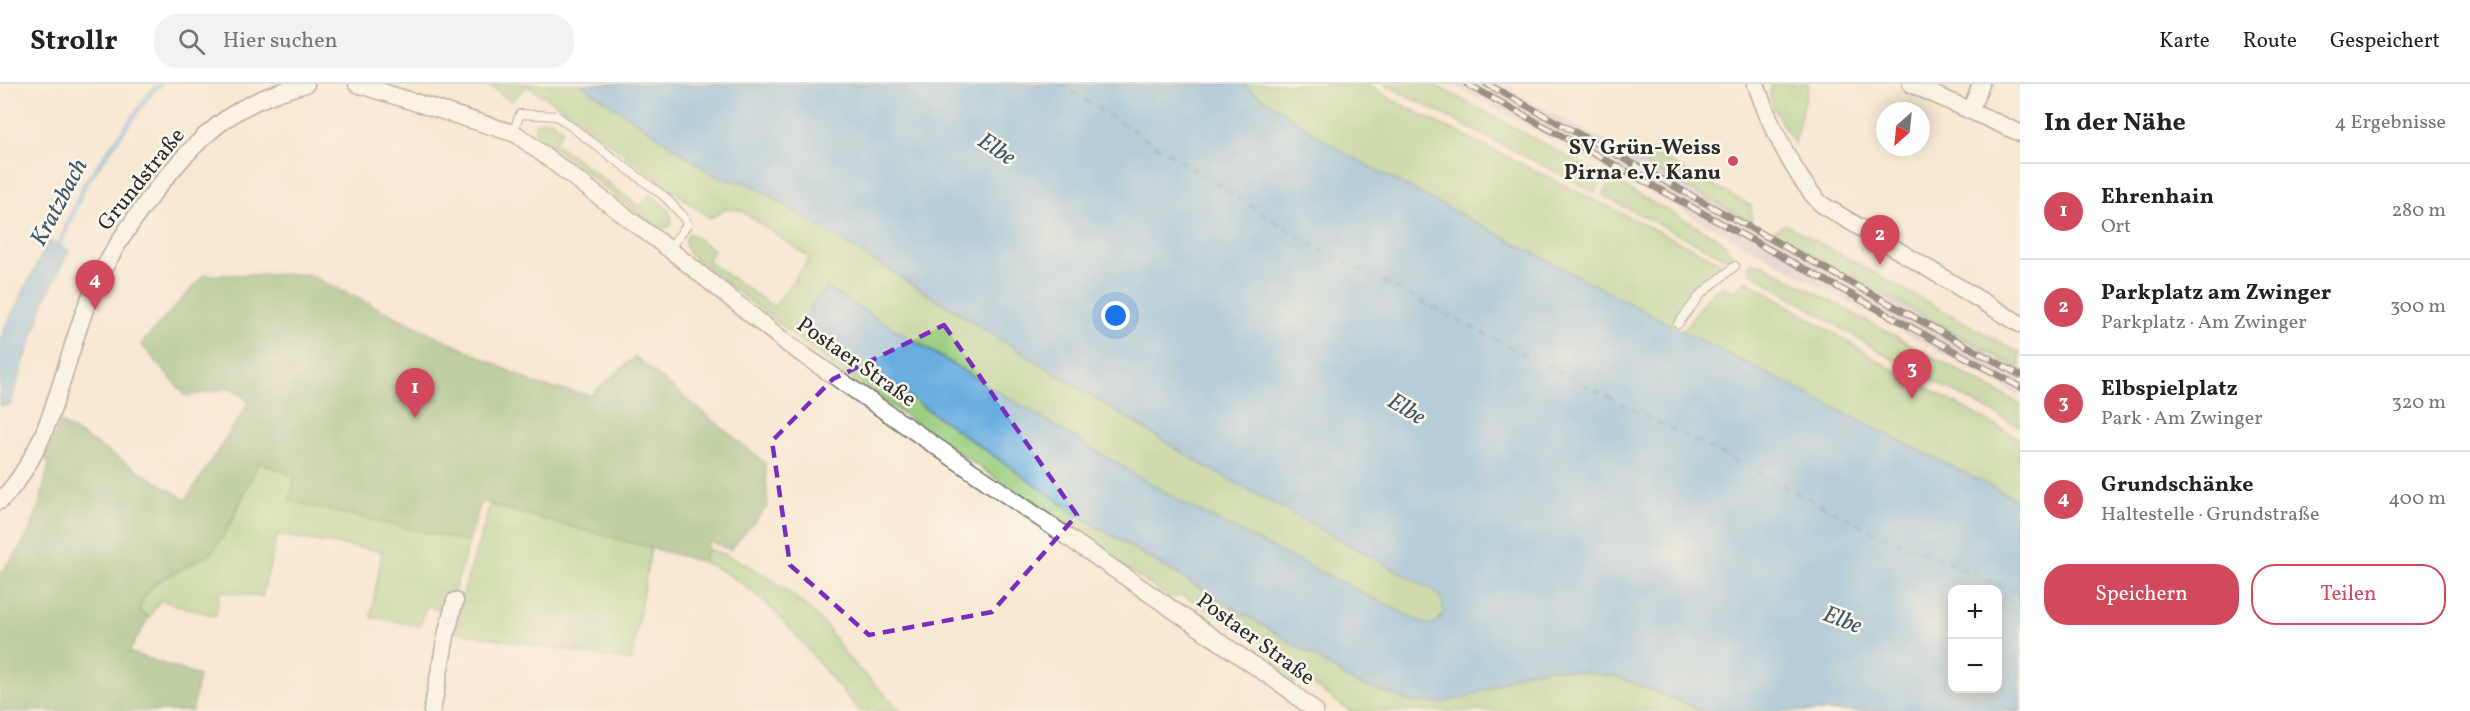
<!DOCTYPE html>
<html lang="de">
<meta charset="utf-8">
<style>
body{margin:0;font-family:Vollkorn,serif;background:#f2f2f2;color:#222}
.controls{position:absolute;right:18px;bottom:18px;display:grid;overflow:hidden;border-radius:12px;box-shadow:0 3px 15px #0003}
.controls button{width:54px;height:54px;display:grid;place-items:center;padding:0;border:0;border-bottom:2px solid #e0e0e0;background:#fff;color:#222;font:30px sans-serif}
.compass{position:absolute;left:1876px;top:18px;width:54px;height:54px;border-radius:50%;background:#fff;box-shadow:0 3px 15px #0003;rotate:207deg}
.you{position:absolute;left:1116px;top:232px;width:21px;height:21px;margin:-15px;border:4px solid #fff;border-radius:50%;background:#1a73e8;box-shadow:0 0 0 9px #1a73e833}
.badge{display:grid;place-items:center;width:39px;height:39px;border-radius:50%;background:#d1495b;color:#fff;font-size:20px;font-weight:700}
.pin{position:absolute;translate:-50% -50px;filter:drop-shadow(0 2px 3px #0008)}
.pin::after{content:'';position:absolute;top:32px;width:21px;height:18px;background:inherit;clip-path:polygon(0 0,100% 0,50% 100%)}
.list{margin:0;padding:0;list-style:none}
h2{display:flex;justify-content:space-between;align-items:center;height:78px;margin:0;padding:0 24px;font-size:26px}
h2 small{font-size:20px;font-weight:400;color:#767676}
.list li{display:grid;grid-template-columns:39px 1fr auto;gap:18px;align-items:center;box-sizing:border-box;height:96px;padding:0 24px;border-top:2px solid #e0e0e0}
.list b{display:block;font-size:22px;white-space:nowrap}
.list p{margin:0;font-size:20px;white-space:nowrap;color:#767676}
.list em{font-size:20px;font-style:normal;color:#767676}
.actions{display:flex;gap:12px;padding:18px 24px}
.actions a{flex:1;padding:14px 0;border:2px solid #d1495b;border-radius:24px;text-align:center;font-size:21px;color:#d1495b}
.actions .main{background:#d1495b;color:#fff}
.icon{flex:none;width:33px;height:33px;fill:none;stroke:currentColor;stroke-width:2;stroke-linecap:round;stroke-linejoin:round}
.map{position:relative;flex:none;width:2020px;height:627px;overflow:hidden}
header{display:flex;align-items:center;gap:36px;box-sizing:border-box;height:84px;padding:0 30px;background:#fff;border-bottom:2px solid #e0e0e0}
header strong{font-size:28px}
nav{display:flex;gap:33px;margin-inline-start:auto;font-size:21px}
.search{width:420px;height:54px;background:#f2f2f2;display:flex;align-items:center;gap:15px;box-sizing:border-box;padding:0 21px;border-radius:24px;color:#767676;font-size:22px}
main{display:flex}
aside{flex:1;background:#fff}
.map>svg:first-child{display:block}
</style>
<header>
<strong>Strollr</strong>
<div class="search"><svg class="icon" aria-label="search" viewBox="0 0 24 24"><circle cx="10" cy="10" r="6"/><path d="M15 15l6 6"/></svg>Hier suchen</div>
<nav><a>Karte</a><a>Route</a><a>Gespeichert</a></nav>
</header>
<main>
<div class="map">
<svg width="2020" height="627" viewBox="0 0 2020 627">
<rect width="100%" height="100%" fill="#fbf7ec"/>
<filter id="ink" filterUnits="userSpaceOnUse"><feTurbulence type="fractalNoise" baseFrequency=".0167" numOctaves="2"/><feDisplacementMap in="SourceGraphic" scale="12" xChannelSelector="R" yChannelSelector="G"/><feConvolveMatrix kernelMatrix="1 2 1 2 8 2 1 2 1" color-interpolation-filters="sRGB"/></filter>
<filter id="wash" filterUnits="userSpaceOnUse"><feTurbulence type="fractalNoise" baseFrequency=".008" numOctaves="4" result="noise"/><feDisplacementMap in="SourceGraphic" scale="24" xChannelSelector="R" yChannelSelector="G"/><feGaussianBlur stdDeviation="1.35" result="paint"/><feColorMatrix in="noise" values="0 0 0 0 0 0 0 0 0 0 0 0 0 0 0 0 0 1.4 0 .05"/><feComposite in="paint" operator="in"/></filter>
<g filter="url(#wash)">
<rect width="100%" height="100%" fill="#f7e8d2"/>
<path fill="#ccbed4" d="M1452 0H1498L1772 148 2020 285V312Z"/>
<g fill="#99cd7e" stroke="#627c54" stroke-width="1.5">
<path d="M487 0H581L719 94 749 99 1203 381 1431 505 1442 515 1444 529 1437 539 1425 540 1184 420 827 204 812 220 805 240 1083 434 1314 572 1353 598 1414 618 1473 611 1521 589 1550 584 1618 593 1703 627H1350L1311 599 1302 596 1291 601 1268 585 1279 569 1235 540 1183 512 1169 514 836 284 688 169 685 157 689 149 714 166 707 177 774 223 810 174 740 126 727 125 710 134 557 20 527 2 511 17Z"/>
<path d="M1242 0H1367L1396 18 1716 176 1727 184 1696 205 1670 241 1344 69Z"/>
<path d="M1384 0H1433L1604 92 1595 108Z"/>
<path d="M1772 0H1809L1794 59C1785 42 1764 19 1772 0Z"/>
<path d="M543 36 552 37 563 46 554 58 640 123 650 111C660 119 675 126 671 141L665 144 654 142 538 52 535 48V40Z"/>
<path d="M1643 64 1751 122V137L1637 77Z"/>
<path d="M1611 96 1720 155 1735 174 1732 177 1603 112Z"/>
<path d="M1785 140 2020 269V285L1772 148Z"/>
<path d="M1751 179 1764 181 2020 320V343L1889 273 1750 188 1749 182Z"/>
<path d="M1747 196 1887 282 2020 355V417L1682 247 1706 215 1721 202 1734 208Z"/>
<path d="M258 378 295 392 290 417 469 458 452 514H447L443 526 426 522 420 542 371 533 382 467 277 451 262 513 220 507 216 532 160 516 149 533 139 528 143 514 155 499 210 470 234 434Z"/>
<path d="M490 421 651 463 631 577 455 548 461 517Z"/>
<path d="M708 465C750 477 792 507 822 538 833 549 839 564 849 575 866 593 885 609 901 627H860C811 575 772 505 703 478Z"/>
</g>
<path fill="#7ab06d" stroke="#526e4c" stroke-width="1.5" d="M307 190 541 302 591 311 635 273 765 379 768 422 730 466 710 457 703 478 481 418 469 458 290 417 295 392 259 378 223 453 210 470 155 499 143 514 139 527 149 533 129 568 199 592 192 627H0V489C32 456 40 423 49 379L44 374 60 338 186 416 249 318 231 304 186 312 141 260 204 191Z"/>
<g fill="#68aedf" stroke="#4a6c85" stroke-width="1.5" fill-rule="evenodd">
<path d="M581 0H1242L1344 69 1682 247 2020 417V627H1703L1618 593 1550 584 1521 589 1473 611 1441 619 1414 618 1353 598 1314 572 1083 434 805 240 812 220 827 204 1184 420 1425 540 1437 539 1444 529 1442 515 1431 505 1203 381 749 99 719 94ZM1952 506H1998V604H1952Z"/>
<path d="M49 157 69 167 45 215 10 320 0 323V254Z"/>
</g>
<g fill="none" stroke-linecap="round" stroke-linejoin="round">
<path stroke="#68aedf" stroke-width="5" d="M57 166 85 100 152 7 161 0"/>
<path stroke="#40596a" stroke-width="1.5" stroke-dasharray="8 6" stroke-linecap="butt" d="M1060 0 1322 167 1870 446 2020 509"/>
</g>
</g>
<g filter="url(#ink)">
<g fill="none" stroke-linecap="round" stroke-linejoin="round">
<defs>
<g id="lane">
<path d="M516 50 515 43 520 30 557 32 665 113 683 132 687 141 669 165"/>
<path d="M1678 240 1701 210 1735 182"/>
</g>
<g id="street">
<path d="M357 0 516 50 669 165 789 261 1288 605 1315 627"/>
<path d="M1756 0C1768 37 1794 92 1821 120L2020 240"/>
<path d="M1911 0 2020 49"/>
<path d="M1971 25 1981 0"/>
<path d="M0 417C51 366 61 288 86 223 110 160 180 62 238 27 259 14 282 7 306 0"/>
<path d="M432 627 447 547 455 517"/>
</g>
</defs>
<use href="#lane" stroke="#726d65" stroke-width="10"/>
<use href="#street" stroke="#726d65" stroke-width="19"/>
<use href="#lane" stroke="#fff" stroke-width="8"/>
<use href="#street" stroke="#fff" stroke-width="16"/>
<defs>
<g id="rail">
<path d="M1467 0 2020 303"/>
<path d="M1487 0 2020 291"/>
</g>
</defs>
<use href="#rail" stroke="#2b2b2b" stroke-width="7"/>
<use href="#rail" stroke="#fbf7ec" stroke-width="4.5" stroke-dasharray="14" stroke-linecap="butt"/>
</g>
</g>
<path d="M0 0H2020V627H0ZM944 241 1077 431 992 528 869 551 790 481 772 357 833 295Z" fill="#f7e8d2" fill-opacity=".55" fill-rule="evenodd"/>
<path fill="none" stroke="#7b2cbf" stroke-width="4.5" stroke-dasharray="12 8" stroke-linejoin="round" d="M944 241 1077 431 992 528 869 551 790 481 772 357 833 295Z"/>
<circle fill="#d1495b" stroke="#fbf7ec" stroke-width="2" cx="1733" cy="77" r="6"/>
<g text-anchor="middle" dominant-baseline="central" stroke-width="5" stroke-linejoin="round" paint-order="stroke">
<g font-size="22" font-weight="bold" fill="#2b2b2b" stroke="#fbf7ec" text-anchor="end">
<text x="1721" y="64">SV Grün-Weiss<tspan x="1721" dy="25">Pirna e.V. Kanu</tspan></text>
</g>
<g font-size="22" fill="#2b2b2b" stroke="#fbf7ec">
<text transform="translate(142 96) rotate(-51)">Grundstraße</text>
<text transform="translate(856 279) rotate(35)">Postaer Straße</text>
<text transform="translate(1255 556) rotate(36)">Postaer Straße</text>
</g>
<g font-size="24" font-style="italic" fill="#40596a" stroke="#fbf7ec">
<text transform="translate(996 66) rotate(34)">Elbe</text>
<text transform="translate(60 119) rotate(-62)">Kratzbach</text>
<text transform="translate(1406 326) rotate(32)">Elbe</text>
<text transform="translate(1842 537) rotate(21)">Elbe</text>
</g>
</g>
</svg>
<div class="controls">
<button>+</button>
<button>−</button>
</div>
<svg class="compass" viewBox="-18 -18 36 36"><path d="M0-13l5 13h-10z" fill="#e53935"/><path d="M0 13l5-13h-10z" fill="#767676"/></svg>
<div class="you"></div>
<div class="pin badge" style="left:415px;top:334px">1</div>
<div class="pin badge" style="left:1880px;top:181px">2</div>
<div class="pin badge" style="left:1912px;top:315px">3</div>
<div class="pin badge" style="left:95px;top:226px">4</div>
</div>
<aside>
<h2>In der Nähe<small>4 Ergebnisse</small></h2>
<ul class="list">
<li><span class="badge">1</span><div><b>Ehrenhain</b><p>Ort</p></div><em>280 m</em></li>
<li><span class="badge">2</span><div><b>Parkplatz am Zwinger</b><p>Parkplatz · Am Zwinger</p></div><em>300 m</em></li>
<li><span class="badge">3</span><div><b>Elbspielplatz</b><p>Park · Am Zwinger</p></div><em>320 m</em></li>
<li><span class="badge">4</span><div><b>Grundschänke</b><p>Haltestelle · Grundstraße</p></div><em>400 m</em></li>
</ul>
<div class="actions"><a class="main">Speichern</a><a>Teilen</a></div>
</aside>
</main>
